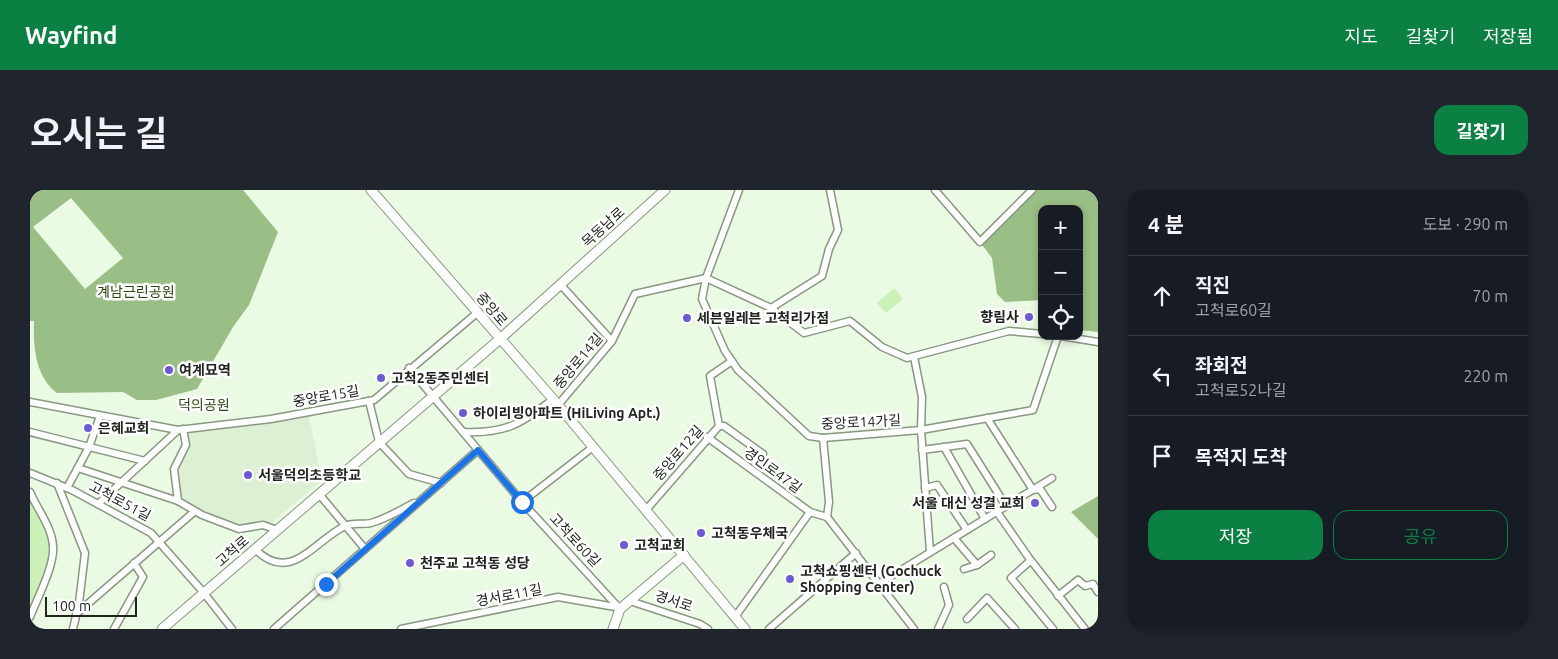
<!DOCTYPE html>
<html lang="ko">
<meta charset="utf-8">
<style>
body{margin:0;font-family:Ubuntu,"Noto Sans KR",sans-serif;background:#20242c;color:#f1f3f6}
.controls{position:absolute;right:15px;top:15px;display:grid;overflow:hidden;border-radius:10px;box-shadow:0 2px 8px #0003}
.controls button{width:45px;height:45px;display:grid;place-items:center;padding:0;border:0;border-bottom:1px solid #363941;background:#171b24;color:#f1f3f6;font:25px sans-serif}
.scale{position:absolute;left:15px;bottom:12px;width:92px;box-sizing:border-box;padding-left:5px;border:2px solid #20261e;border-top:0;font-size:14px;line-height:18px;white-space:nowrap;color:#20261e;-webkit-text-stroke:4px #fff;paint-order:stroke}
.stop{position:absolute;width:15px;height:15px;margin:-11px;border:4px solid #1a73e8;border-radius:50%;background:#fff}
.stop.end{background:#1a73e8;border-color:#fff;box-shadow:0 1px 5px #0008}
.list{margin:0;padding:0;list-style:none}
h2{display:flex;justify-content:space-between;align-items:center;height:65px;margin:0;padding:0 20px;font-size:21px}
h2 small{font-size:16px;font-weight:400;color:#9ea1a6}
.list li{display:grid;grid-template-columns:32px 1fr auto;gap:15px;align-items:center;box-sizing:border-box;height:80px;padding:0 20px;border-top:1px solid #363941}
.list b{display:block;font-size:19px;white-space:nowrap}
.list p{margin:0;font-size:16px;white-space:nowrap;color:#9ea1a6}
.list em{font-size:16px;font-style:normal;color:#9ea1a6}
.actions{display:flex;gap:10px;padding:15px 20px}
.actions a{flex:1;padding:11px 0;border:1px solid #0b8043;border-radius:15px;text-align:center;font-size:18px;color:#0b8043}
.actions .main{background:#0b8043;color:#fff}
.icon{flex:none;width:28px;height:28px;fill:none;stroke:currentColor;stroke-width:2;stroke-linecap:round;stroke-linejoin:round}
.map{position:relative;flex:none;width:1068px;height:439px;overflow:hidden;border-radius:15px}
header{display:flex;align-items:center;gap:30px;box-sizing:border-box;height:70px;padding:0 25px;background:#0b8043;color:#fff}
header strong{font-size:24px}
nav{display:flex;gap:28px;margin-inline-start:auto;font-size:18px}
.intro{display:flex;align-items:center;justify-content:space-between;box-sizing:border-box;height:120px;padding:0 30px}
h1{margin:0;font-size:35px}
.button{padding:12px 22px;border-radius:15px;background:#0b8043;color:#fff;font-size:18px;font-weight:700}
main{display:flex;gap:30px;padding:0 30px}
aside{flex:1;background:#171b24;border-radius:15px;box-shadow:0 2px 8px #0003}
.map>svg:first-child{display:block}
</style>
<header>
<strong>Wayfind</strong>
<nav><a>지도</a><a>길찾기</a><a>저장됨</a></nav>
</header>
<div class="intro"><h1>오시는 길</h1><a class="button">길찾기</a></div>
<main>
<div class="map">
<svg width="1068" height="439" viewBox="0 0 1068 439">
<rect width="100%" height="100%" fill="#ebfae3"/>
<path fill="#ddf0d3" d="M278 222 292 290 238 336 209 339 148 311 144 279 156 255 153 239Z"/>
<g fill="#cbf0b8">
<path d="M864 98 873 109 856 123 847 113Z"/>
<path d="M0 302 23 355 22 367 0 427Z"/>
</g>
<g fill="#99be86" fill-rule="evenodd">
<path d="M0 0H213L248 42 219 115 203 137 167 199 126 210H107L93 202 27 203C5 186 3 156 4 131H0ZM41 8 93 68 55 99 3 37Z"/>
<path d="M1002 0H1068V142L1049 140V19H1012V110L975 112 967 104 962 68 950 52Z"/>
<path d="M1068 306V349L1041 322Z"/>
</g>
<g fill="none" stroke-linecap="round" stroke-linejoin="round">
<defs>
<g id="minor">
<path d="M709 0 676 88 672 109 695 161 708 180 779 246 793 248 891 240 1003 220 1028 146"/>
<path d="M905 0 950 52 1002 0"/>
<path d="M676 88 741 118 774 143 820 131 852 157 877 168 979 141 1012 144"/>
<path d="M530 94 582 151"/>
<path d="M741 118 792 86 799 59 808 40 800 0"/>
<path d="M1031 146 1068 152"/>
<path d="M884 167 892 207 891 240 900 362"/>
<path d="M379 178 492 312 590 419"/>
<path d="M339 211 349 252 379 284 411 293"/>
<path d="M0 212 148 240 241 229 344 210 447 123"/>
<path d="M528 215 582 151 605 104 676 88"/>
<path d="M957 228 1003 300 1010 299 1022 317"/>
<path d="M689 236H694L733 264"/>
<path d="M0 242 115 271"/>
<path d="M433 242C474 244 492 234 523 209"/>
<path d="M677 247 780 322 797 327 884 439"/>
<path d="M793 248 799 312 797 327"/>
<path d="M914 257 955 329"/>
<path d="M892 260 937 254 976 316"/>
<path d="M48 278 148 311 172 325 209 339 233 335 247 340"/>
<path d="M0 283 42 300 121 343 174 403 202 439"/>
<path d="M27 293 55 363 49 413 43 439"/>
<path d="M37 298 59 257 70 226"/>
<path d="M895 298 907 295 937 340"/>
<path d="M0 302C7 319 22 337 23 356 25 375 7 409 0 427"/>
<path d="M289 304 335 359"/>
<path d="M148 311 144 279 156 255 153 239"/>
<path d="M492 312 563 257"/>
<path d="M68 314 148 240"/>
<path d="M616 320 689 236 680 186 702 171"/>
<path d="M967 322 999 368 1055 439"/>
<path d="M924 348 947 375"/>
<path d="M225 359C260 395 284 351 315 336 322 332 333 335 341 333 356 329 370 320 384 313"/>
<path d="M1000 371 981 388 1023 439"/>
<path d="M934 379 947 375 961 365"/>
<path d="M850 393 1022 288"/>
<path d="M1028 406 1048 390 1055 396 1063 394 1068 402"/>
<path d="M600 411 670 434 678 439"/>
<path d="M46 424 165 321"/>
<path d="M705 427 780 322"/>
<path d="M937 429 957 408 985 439"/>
<path d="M84 439 113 387 104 373"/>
<path d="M244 439 448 260"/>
<path d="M371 439 528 407 591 418"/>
<path d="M739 439 826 363"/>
<path d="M908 439 919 415 914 397"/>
</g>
<g id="secondary">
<path d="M341 0 523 209 715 439"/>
<path d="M132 439 470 149 635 0"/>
<path d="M583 439 590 419 654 365"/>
</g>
</defs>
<use href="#minor" stroke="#899783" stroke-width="9"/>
<use href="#secondary" stroke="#899783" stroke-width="11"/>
<use href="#minor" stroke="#fff" stroke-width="6"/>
<use href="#secondary" stroke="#fff" stroke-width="9"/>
</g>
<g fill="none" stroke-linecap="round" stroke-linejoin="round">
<path stroke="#1a73e8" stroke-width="6" d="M296 394 448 260 492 312"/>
</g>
<g fill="#6c5bd5" stroke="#fff" stroke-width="2">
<circle cx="999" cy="127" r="5"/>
<circle cx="657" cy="128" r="5"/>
<circle cx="139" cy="180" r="5"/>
<circle cx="351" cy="188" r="5"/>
<circle cx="433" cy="223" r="5"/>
<circle cx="58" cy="238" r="5"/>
<circle cx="218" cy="285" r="5"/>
<circle cx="1005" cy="313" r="5"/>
<circle cx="671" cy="343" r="5"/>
<circle cx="594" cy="355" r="5"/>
<circle cx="380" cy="373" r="5"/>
<circle cx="760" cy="389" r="5"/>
</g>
<g text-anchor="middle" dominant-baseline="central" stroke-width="5" stroke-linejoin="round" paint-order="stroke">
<g font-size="14" fill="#20261e" stroke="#fff">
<text transform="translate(573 37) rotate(-42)">목동남로</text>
<text transform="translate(462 119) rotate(49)">중앙로</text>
<text transform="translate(548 171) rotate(-50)">중앙로14길</text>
<text transform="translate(296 206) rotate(-10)">중앙로15길</text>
<text transform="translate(831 232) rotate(-3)">중앙로14가길</text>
<text transform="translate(648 263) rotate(-49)">중앙로12길</text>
<text transform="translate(743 280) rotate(36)">경인로47길</text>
<text transform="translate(90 311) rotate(28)">고척로51길</text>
<text transform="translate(545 350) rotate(47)">고척로60길</text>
<text transform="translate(202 361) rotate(-41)">고척로</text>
<text transform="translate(479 405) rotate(-11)">경서로11길</text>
<text transform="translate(644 411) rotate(18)">경서로</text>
</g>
<g font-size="14" fill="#2a4c13" stroke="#fff">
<text x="106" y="102">계남근린공원</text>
<text x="174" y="215">덕의공원</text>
</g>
<g font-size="14" font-weight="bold" fill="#20261e" stroke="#fff" text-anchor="start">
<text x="989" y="127" text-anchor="end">향림사</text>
<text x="667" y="128">세븐일레븐 고척리가점</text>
<text x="149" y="180">여계묘역</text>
<text x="361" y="188">고척2동주민센터</text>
<text x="443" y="223">하이리빙아파트 (HiLiving Apt.)</text>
<text x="68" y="238">은혜교회</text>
<text x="228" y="285">서울덕의초등학교</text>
<text x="995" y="313" text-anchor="end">서울 대신 성결 교회</text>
<text x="681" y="343">고척동우체국</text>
<text x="604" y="355">고척교회</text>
<text x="390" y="373">천주교 고척동 성당</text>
<text x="770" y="381">고척쇼핑센터 (Gochuck<tspan x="770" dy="16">Shopping Center)</tspan></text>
</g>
</g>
</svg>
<div class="controls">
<button>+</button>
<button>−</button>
<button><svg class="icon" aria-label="locate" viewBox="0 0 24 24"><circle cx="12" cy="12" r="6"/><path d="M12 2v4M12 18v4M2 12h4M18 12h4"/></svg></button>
</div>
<div class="scale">100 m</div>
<div class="stop" style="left:492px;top:312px"></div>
<div class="stop end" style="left:296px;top:394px"></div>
</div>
<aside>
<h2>4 분<small>도보 · 290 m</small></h2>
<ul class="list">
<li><svg class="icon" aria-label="ahead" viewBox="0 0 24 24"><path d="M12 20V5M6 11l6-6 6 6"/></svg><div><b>직진</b><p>고척로60길</p></div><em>70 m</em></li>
<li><svg class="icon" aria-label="left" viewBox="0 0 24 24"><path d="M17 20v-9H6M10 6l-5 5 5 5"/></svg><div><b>좌회전</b><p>고척로52나길</p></div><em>220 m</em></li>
<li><svg class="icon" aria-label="arrive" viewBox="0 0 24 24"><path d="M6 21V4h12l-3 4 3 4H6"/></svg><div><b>목적지 도착</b></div></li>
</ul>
<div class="actions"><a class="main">저장</a><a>공유</a></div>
</aside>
</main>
